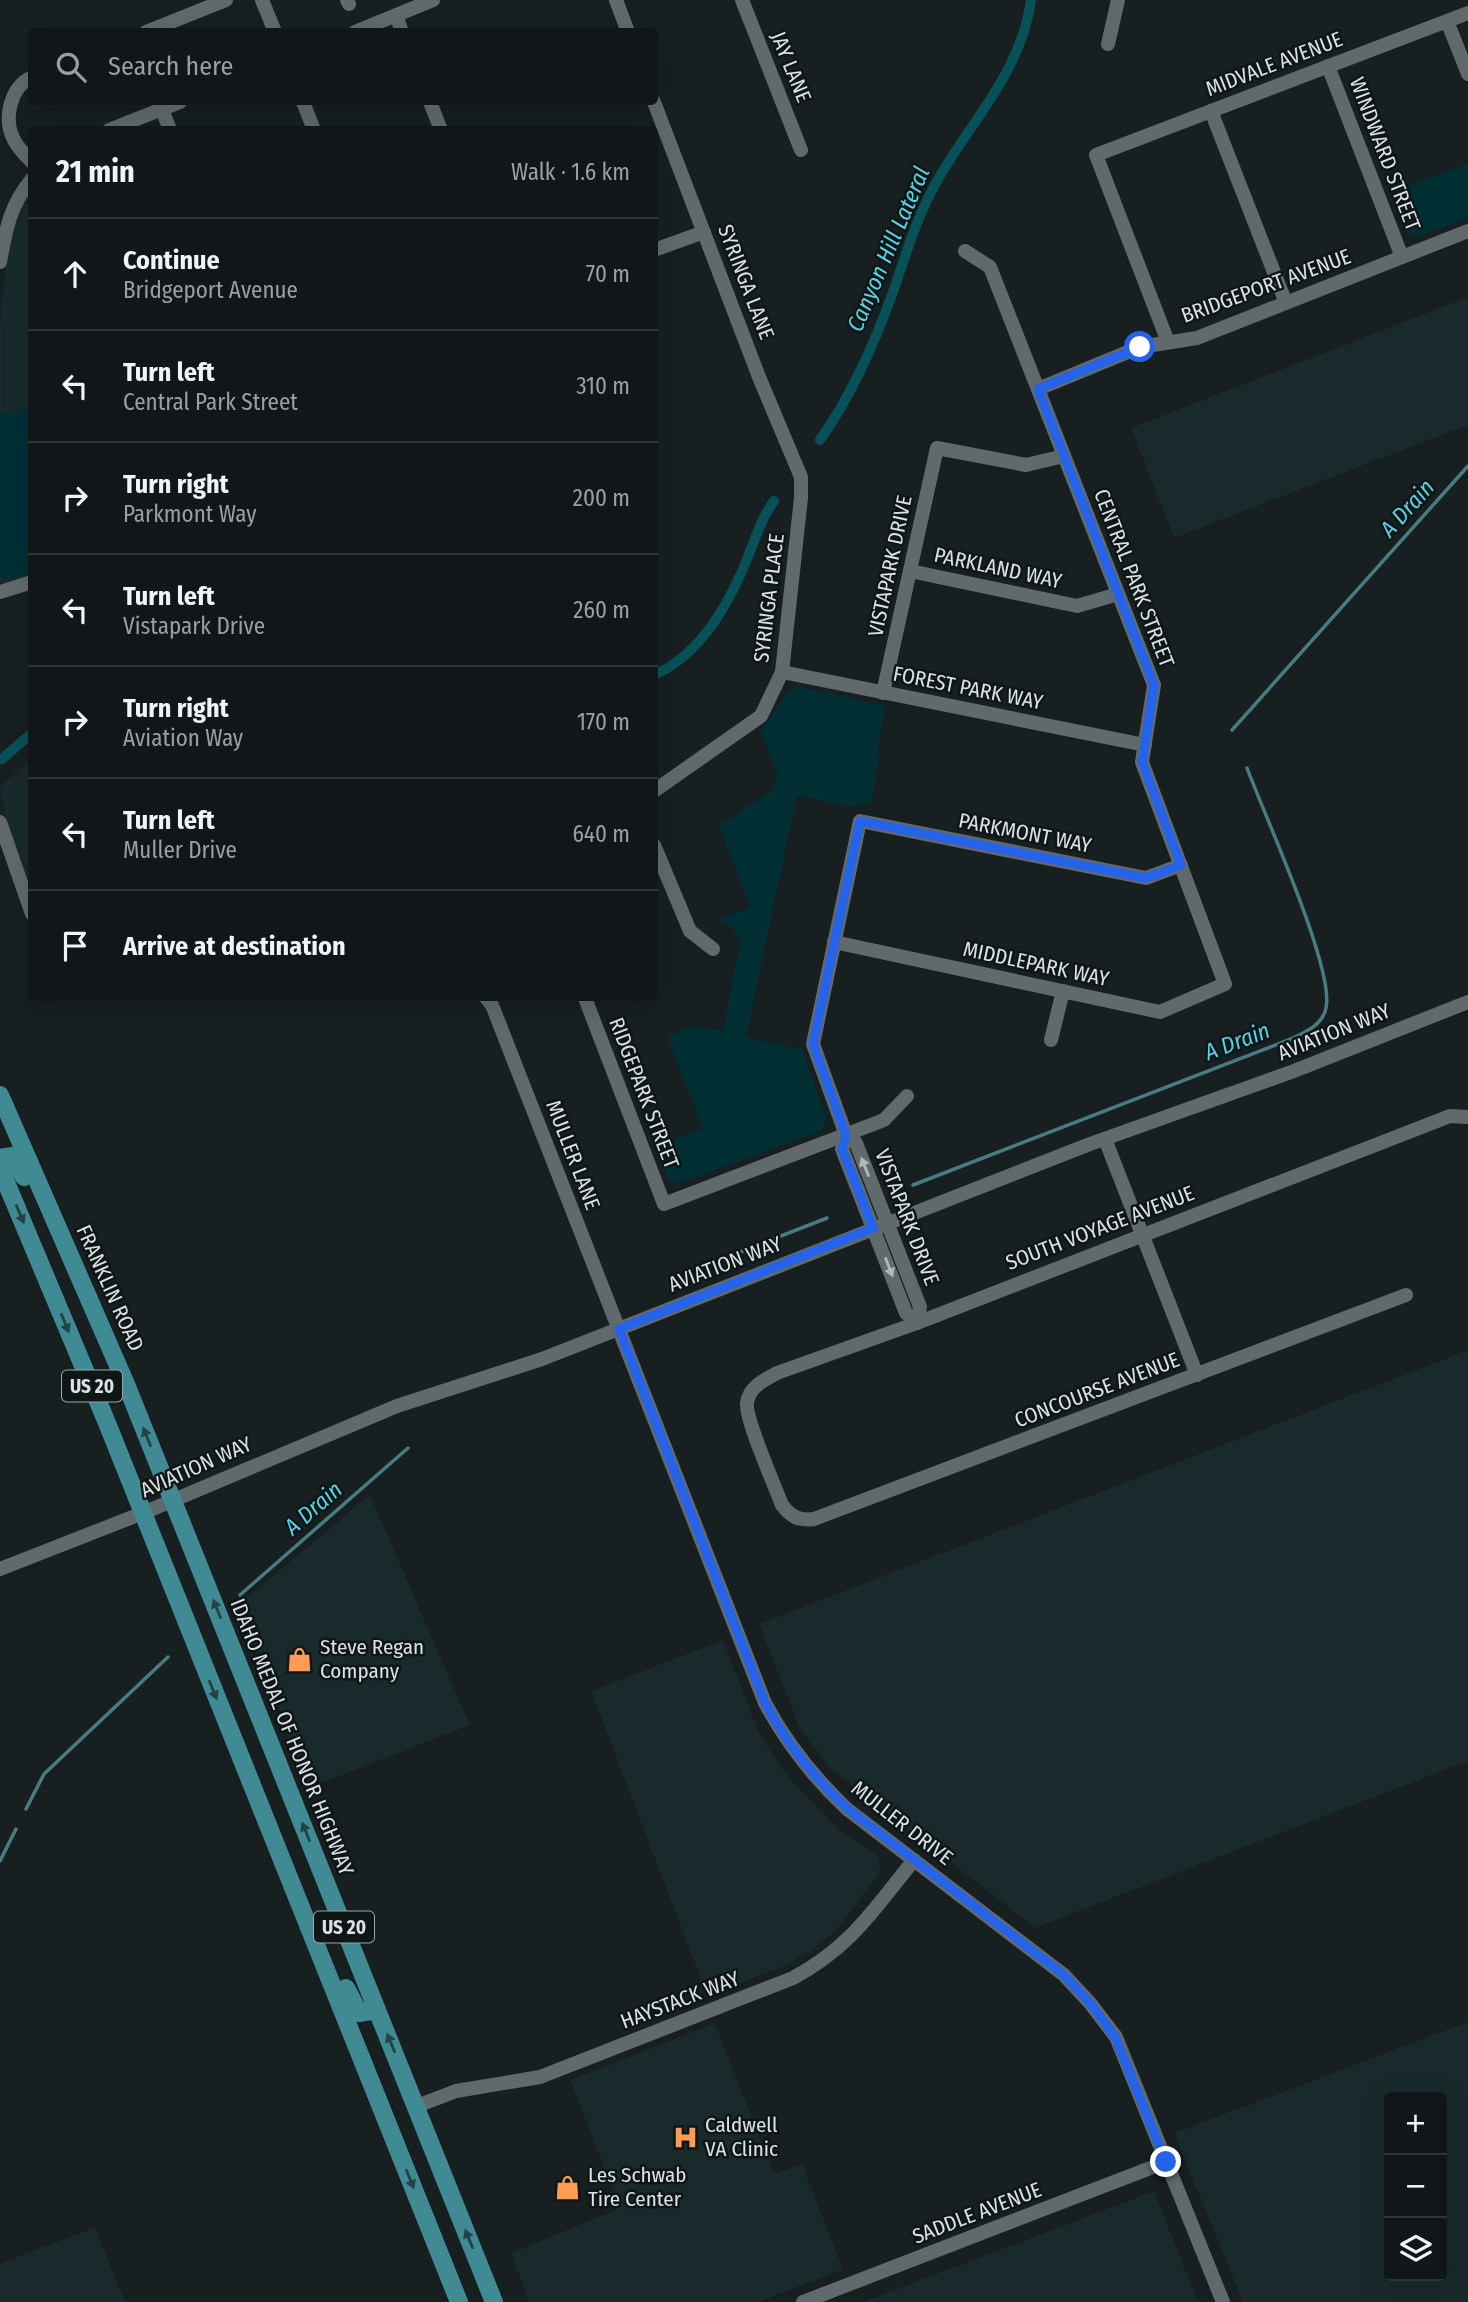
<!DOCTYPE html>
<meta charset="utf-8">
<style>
body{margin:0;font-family:"Fira Sans Condensed",sans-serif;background:#1e2425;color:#f1f3f6}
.controls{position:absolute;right:21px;bottom:21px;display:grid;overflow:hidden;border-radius:7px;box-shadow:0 7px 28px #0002}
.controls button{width:63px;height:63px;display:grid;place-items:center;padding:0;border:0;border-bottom:2px solid #303637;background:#111718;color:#f1f3f6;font:35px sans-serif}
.stop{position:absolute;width:21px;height:21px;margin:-16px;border:5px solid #2563eb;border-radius:50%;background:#fff}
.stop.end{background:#2563eb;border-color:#fff;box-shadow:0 2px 7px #0008}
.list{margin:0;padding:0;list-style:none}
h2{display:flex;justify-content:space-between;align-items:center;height:91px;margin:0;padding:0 28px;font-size:30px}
h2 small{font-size:23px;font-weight:400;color:#9c9fa2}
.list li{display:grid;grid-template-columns:46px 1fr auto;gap:21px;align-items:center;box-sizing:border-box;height:112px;padding:0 28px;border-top:2px solid #303637}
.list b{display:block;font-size:26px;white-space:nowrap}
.list p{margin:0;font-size:23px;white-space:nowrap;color:#9c9fa2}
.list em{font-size:23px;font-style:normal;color:#9c9fa2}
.icon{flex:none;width:38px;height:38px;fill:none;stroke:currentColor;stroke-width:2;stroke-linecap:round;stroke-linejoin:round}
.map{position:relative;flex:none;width:1468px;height:2302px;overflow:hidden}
.search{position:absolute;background:#111718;box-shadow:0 7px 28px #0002;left:28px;top:28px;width:630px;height:77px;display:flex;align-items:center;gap:18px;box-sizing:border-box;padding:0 24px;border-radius:7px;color:#9c9fa2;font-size:26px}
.panel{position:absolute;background:#111718;box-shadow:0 7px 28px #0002;left:28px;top:126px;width:630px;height:875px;border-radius:7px}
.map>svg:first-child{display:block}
</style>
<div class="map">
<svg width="1468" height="2302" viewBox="0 0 1468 2302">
<rect width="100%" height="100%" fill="#171f20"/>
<g fill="#19292c" fill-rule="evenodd">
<path d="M31 192V576L0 584V325L6 264 14 223Z"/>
<path d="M1468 297V425L1174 538 1131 428Z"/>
<path d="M31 758V896L8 830 0 787Z"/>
<path d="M1468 1350V1761L1035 1928 830 1768 800 1729 759 1624Z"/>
<path d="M370 1495 470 1725 304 1790 283 1718 237 1606Z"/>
<path d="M723 1640 759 1733 785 1773 837 1828 877 1856 881 1871 840 1926 813 1950 782 1967 707 1995 591 1691Z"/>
<path d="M1468 2022V2302H1243L1174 2133ZM1389 2097H1442V2276H1389Z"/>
<path d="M715 2023 774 2174 802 2164 843 2269 759 2302H529L511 2253 620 2208 570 2080Z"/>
<path d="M1154 2191 1198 2302H863Z"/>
<path d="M95 2227 125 2302H0V2264Z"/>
</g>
<g fill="#022f34">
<path d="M1468 163V218L1418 237 1405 231 1390 193Z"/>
<path d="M31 408V572L14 578 0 577V414Z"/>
<path d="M796 686 886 706 876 756 880 757 871 803 852 807 797 795 746 1037 795 1048 801 1046 827 1120 821 1131 677 1184 667 1178 655 1147 703 1128 667 1037 694 1026 723 1031 740 942 732 927 719 920 750 907 719 826 773 790 777 772 760 731C774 717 780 696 796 686Z"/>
</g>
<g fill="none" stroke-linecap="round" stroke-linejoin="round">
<g stroke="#487c82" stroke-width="3.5">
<path d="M1232 730 1468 466"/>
<path d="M913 1185 1291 1039C1304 1033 1323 1025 1326 1008 1335 969 1264 814 1247 768"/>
<path d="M725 1258 827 1218"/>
<path d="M240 1595 408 1448"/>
<path d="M26 1809 44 1774 168 1657"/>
<path d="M0 1861 16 1829"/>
</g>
<g stroke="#095158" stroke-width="10">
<path d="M820 440C852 395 874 345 893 292 903 264 911 234 924 207 956 134 1020 82 1031 0"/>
<path d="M654 675C700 655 729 604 747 559 755 539 761 519 774 501"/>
<path d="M2 759 32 733"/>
</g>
<g stroke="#606a6c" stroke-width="14">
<path d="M262 0 275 32"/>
<path d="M347 0 349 4"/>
<path d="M616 0 628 32"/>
<path d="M742 0 801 150"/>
<path d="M396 15 402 32"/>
<path d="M1447 21 1468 74"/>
<path d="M146 32 226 0"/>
<path d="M355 32 433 0"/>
<path d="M1108 44 1118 0"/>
<path d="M1328 66 1402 257"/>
<path d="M32 77C10 87 3 119 14 140 18 148 25 155 32 162"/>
<path d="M303 102 314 130"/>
<path d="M430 102 441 130"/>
<path d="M654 102 759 377 801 477V498L782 672 761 716 654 791"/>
<path d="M162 109 170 130"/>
<path d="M1211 111 1286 303"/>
<path d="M109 130 180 102"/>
<path d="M654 250 704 232"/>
<path d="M0 262C6 229 10 205 32 179"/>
<path d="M1168 342 1096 155 1468 13"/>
<path d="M1038 389 1140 347 1197 338 1468 231"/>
<path d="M910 571 1077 606 1118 594"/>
<path d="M0 592 32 582"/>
<path d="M782 672 1145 745"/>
<path d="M883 693 937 448 1026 465 1064 456"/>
<path d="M0 822 32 914"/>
<path d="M654 845 690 931 713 949"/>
<path d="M834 942 1160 1012 1225 984 1142 762 1154 685 990 267 965 251"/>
<path d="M486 998 492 1005 765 1703C787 1744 813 1777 847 1809L1064 1975 1090 2003 1116 2037 1223 2302"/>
<path d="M585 998 664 1204 884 1120 907 1096"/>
<path d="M1051 1040 1063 991"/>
<path d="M846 1135 842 1149 906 1313 917 1323"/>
<path d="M1105 1139 1197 1375"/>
<path d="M1406 1295 814 1519C799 1521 791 1517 782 1505 775 1486 745 1419 747 1403 749 1387 764 1380 777 1373L917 1323 1450 1116 1468 1117"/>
<path d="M917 1323 920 1307 856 1143 846 1135 813 1044 860 821 1146 878 1181 865"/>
<path d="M0 1569 143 1513 397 1406 542 1359 1090 1144 1294 1071 1468 1002"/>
<path d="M417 2106 456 2091 540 2077 793 1978C851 1947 874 1909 914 1860"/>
<path d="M803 2302 1166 2162"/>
</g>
<g stroke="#408a93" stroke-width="18">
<path d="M0 1095 126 1384 494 2302"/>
<path d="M0 1158 11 1156 24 1177"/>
<path d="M0 1168 107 1423 459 2302"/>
<path d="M346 1988 359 2013 377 2010"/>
</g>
</g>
<defs><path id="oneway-solid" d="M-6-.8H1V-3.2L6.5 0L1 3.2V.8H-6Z" transform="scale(1.75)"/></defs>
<g fill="#b1b8b9">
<use href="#oneway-solid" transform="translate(865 1167) rotate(-112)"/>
<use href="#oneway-solid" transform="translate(889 1267) rotate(69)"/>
</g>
<g fill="#224449">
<use href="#oneway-solid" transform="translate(20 1214) rotate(67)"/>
<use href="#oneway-solid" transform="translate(65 1323) rotate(68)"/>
<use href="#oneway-solid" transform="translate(147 1437) rotate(-112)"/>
<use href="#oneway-solid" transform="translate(217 1609) rotate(-112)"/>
<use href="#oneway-solid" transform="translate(213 1690) rotate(68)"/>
<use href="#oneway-solid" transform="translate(306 1832) rotate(-112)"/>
<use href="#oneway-solid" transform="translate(391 2043) rotate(-112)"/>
<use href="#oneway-solid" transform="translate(410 2179) rotate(68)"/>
<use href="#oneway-solid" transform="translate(469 2239) rotate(-112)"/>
</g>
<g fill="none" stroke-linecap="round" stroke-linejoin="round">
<path stroke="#2563eb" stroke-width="9" d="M1140 347 1038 389 1154 685 1142 762 1181 865 1146 878 860 821 813 1044 846 1135 842 1149 873 1228 619 1329 765 1703C787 1744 813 1777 848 1809L1064 1975 1090 2003 1115 2037 1166 2162"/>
</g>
<defs>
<symbol id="shop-bare" viewBox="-9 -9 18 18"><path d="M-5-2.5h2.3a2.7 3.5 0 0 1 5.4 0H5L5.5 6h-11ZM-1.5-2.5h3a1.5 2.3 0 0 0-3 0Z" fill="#fc9d53" stroke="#0e1617" stroke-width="2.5" paint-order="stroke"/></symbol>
<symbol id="hospital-bare" viewBox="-9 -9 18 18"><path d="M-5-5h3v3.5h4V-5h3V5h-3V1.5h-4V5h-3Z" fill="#fc9d53" stroke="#0e1617" stroke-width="2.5" paint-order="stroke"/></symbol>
</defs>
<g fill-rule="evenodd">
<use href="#shop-bare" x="282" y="1642" width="35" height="35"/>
<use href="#hospital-bare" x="668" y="2120" width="35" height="35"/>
<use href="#shop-bare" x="550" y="2170" width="35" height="35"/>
</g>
<g text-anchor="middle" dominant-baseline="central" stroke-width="5" stroke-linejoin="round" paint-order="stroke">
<g fill="#0e1617" stroke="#9ea5a6" stroke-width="2">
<rect x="62" y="1370.5" width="60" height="31" rx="5"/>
<rect x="314" y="1911.5" width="60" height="31" rx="5"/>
</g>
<g font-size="19" font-weight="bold" fill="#dce2e3">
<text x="92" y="1386">US 20</text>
<text x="344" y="1927">US 20</text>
</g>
<g font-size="21" fill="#dce2e3" stroke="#0e1617">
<text transform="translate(1274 64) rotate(-21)">MIDVALE AVENUE</text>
<text transform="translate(791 67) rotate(68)">JAY LANE</text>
<text transform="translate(1385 154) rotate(69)">WINDWARD STREET</text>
<text transform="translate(746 282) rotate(69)">SYRINGA LANE</text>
<text transform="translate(1266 286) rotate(-20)">BRIDGEPORT AVENUE</text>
<text transform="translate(890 566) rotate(-78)">VISTAPARK DRIVE</text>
<text transform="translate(998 568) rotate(12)">PARKLAND WAY</text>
<text transform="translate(1134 578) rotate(69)">CENTRAL PARK STREET</text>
<text transform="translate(769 598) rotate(-83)">SYRINGA PLACE</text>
<text transform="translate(968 688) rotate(11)">FOREST PARK WAY</text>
<text transform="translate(1025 833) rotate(11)">PARKMONT WAY</text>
<text transform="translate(1036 964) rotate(12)">MIDDLEPARK WAY</text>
<text transform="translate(1334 1032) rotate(-22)">AVIATION WAY</text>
<text transform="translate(644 1093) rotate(69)">RIDGEPARK STREET</text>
<text transform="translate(573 1155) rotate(69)">MULLER LANE</text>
<text transform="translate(907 1217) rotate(69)">VISTAPARK DRIVE</text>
<text transform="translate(1100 1228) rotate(-21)">SOUTH VOYAGE AVENUE</text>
<text transform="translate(725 1264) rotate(-21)">AVIATION WAY</text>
<text transform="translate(110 1288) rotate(66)">FRANKLIN ROAD</text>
<text transform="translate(1097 1390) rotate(-21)">CONCOURSE AVENUE</text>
<text transform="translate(196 1467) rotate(-24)">AVIATION WAY</text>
<text transform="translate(292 1737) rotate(68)">IDAHO MEDAL OF HONOR HIGHWAY</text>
<text transform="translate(902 1823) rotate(38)">MULLER DRIVE</text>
<text transform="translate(680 2000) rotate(-21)">HAYSTACK WAY</text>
<text transform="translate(977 2213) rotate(-21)">SADDLE AVENUE</text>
</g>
<g font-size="21" fill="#dce2e3" stroke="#0e1617" text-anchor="start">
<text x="320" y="1647">Steve Regan<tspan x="320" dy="24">Company</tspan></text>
<text x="705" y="2125">Caldwell<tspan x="705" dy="24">VA Clinic</tspan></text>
<text x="588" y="2175">Les Schwab<tspan x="588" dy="24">Tire Center</tspan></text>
</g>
<g font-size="23" font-style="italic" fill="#57d3e3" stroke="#0e1617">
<text transform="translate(888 249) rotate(-67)">Canyon Hill Lateral</text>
<text transform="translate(1407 508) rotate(-48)">A Drain</text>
<text transform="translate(1237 1041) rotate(-21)">A Drain</text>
<text transform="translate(313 1508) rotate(-41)">A Drain</text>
</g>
</g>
</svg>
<div class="controls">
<button>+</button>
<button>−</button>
<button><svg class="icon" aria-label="layers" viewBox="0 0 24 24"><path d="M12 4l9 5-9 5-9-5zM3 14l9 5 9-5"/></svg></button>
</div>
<div class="stop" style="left:1140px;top:347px"></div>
<div class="stop end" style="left:1166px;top:2162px"></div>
<div class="search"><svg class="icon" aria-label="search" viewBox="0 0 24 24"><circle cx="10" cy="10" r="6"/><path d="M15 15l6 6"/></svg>Search here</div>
<section class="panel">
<h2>21 min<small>Walk · 1.6 km</small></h2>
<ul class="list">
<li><svg class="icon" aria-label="ahead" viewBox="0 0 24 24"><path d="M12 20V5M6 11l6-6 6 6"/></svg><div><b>Continue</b><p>Bridgeport Avenue</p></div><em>70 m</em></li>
<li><svg class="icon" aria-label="left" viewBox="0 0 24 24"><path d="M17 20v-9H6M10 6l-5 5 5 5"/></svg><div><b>Turn left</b><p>Central Park Street</p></div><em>310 m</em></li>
<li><svg class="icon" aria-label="right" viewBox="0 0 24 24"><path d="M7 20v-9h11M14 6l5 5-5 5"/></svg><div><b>Turn right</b><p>Parkmont Way</p></div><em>200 m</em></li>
<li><svg class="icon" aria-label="left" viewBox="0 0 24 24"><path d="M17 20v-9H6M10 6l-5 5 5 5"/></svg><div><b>Turn left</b><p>Vistapark Drive</p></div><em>260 m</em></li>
<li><svg class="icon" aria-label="right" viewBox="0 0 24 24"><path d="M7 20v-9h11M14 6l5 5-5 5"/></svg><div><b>Turn right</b><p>Aviation Way</p></div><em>170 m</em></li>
<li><svg class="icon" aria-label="left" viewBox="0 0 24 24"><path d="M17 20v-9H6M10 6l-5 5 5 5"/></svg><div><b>Turn left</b><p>Muller Drive</p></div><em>640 m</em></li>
<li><svg class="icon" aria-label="arrive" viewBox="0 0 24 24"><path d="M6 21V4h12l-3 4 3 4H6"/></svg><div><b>Arrive at destination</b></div></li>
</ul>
</section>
</div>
